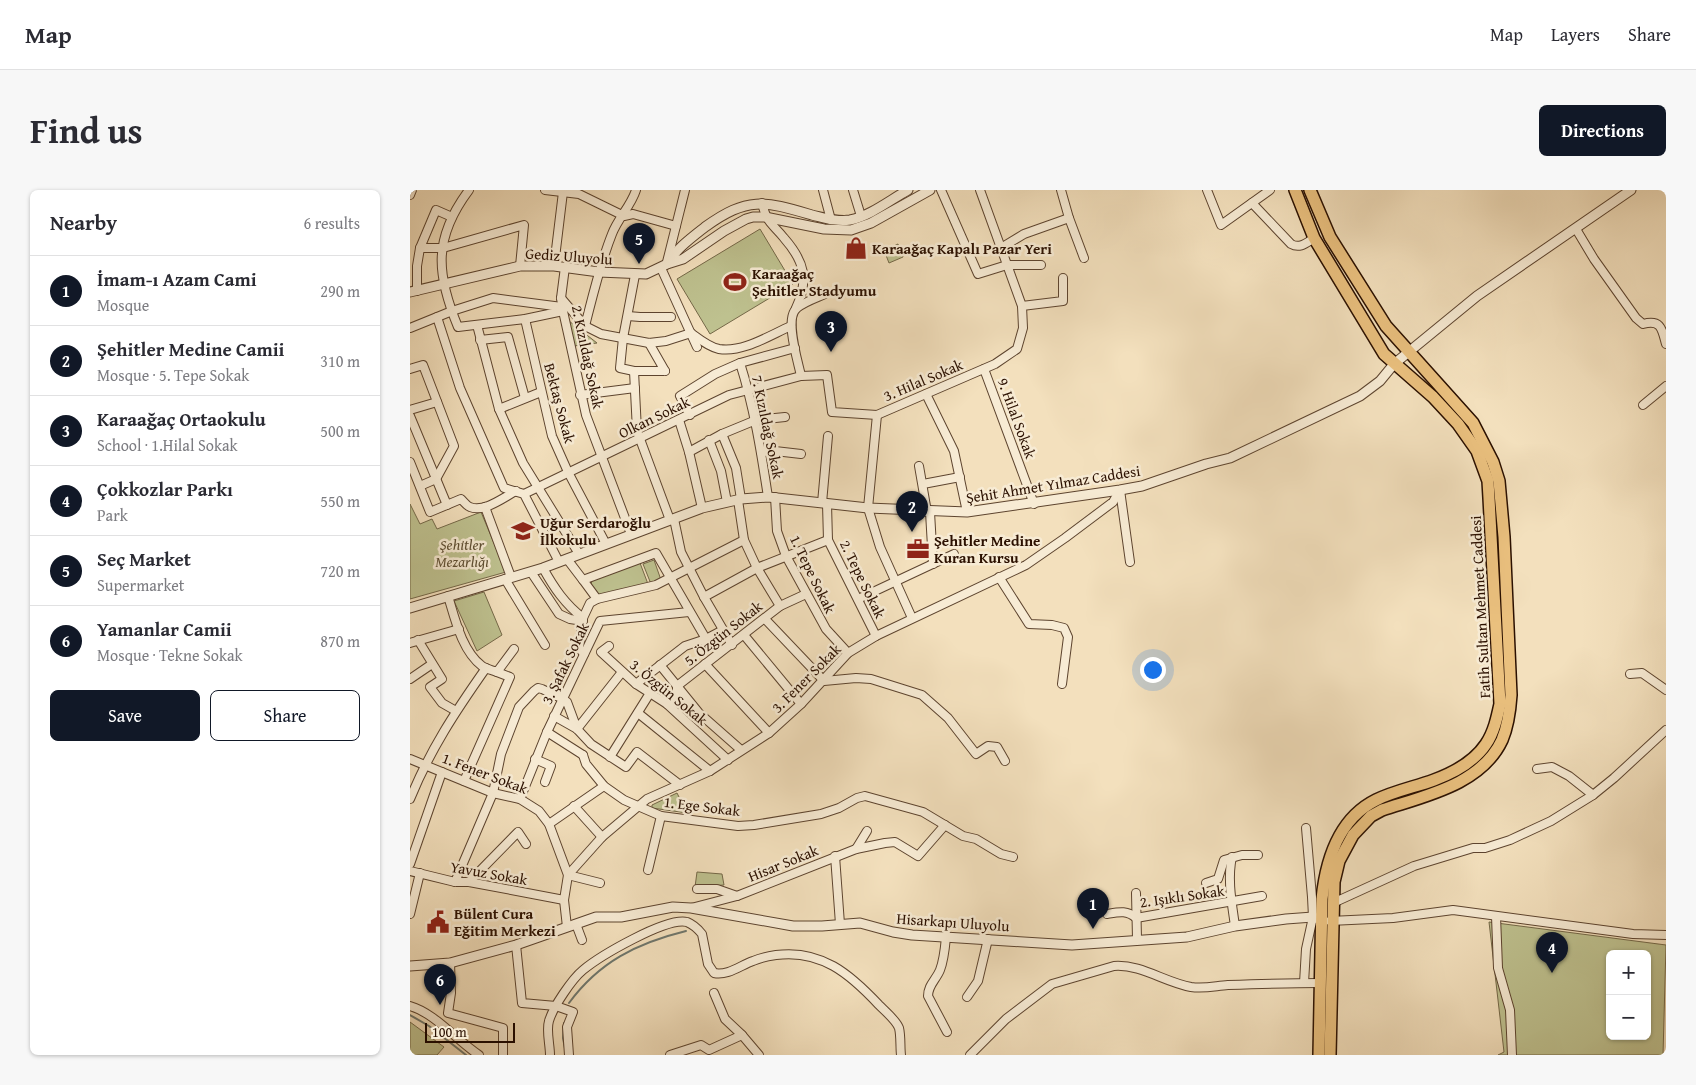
<!DOCTYPE html>
<meta charset="utf-8">
<style>
body{margin:0;font-family:"Gentium Book Plus",serif;background:#f7f7f7;color:#2b2b33}
.controls{position:absolute;right:15px;bottom:15px;display:grid;overflow:hidden;border-radius:8px;box-shadow:0 1px 4px #0004}
.controls button{width:45px;height:45px;display:grid;place-items:center;padding:0;border:0;border-bottom:1px solid #e1e1e2;background:#fff;color:#2b2b33;font:25px sans-serif}
.scale{position:absolute;left:15px;bottom:12px;width:90px;box-sizing:border-box;padding-left:5px;border:2px solid #2b1000;border-top:0;font-size:14px;line-height:18px;white-space:nowrap;color:#2b1000;-webkit-text-stroke:4px #f7ebd4;paint-order:stroke}
.you{position:absolute;left:742px;top:479px;width:18px;height:18px;margin:-12px;border:4px solid #fff;border-radius:50%;background:#1a73e8;box-shadow:0 0 0 8px #1a73e833}
.badge{display:grid;place-items:center;width:32px;height:32px;border-radius:50%;background:#111827;color:#fff;font-size:16px;font-weight:700}
.pin{position:absolute;translate:-50% -41px;filter:drop-shadow(0 1px 2px #0008)}
.pin::after{content:'';position:absolute;top:26px;width:18px;height:15px;background:inherit;clip-path:polygon(0 0,100% 0,50% 100%)}
.list{margin:0;padding:0;list-style:none}
h2{display:flex;justify-content:space-between;align-items:center;height:65px;margin:0;padding:0 20px;font-size:21px}
h2 small{font-size:16px;font-weight:400;color:#7c7c81}
.list li{display:grid;grid-template-columns:32px 1fr auto;gap:15px;align-items:center;box-sizing:border-box;height:70px;padding:0 20px;border-top:1px solid #e1e1e2}
.list b{display:block;font-size:19px;white-space:nowrap}
.list p{margin:0;font-size:16px;white-space:nowrap;color:#7c7c81}
.list em{font-size:16px;font-style:normal;color:#7c7c81}
.actions{display:flex;gap:10px;padding:15px 20px}
.actions a{flex:1;padding:11px 0;border:1px solid #111827;border-radius:8px;text-align:center;font-size:18px;color:#111827}
.actions .main{background:#111827;color:#fff}
.map{position:relative;flex:none;width:1256px;height:865px;overflow:hidden;border-radius:8px}
header{display:flex;align-items:center;gap:30px;box-sizing:border-box;height:70px;padding:0 25px;background:#fff;border-bottom:1px solid #e1e1e2}
header strong{font-size:24px}
nav{display:flex;gap:28px;margin-inline-start:auto;font-size:18px}
.intro{display:flex;align-items:center;justify-content:space-between;box-sizing:border-box;height:120px;padding:0 30px}
h1{margin:0;font-size:35px}
.button{padding:12px 22px;border-radius:8px;background:#111827;color:#fff;font-size:18px;font-weight:700}
main{display:flex;gap:30px;padding:0 30px}
aside{flex:1;background:#fff;border-radius:8px;box-shadow:0 1px 4px #0004}
.map>svg:first-child{display:block}
</style>
<header>
<strong>Map</strong>
<nav><a>Map</a><a>Layers</a><a>Share</a></nav>
</header>
<div class="intro"><h1>Find us</h1><a class="button">Directions</a></div>
<main>
<aside>
<h2>Nearby<small>6 results</small></h2>
<ul class="list">
<li><span class="badge">1</span><div><b>İmam-ı Azam Cami</b><p>Mosque</p></div><em>290 m</em></li>
<li><span class="badge">2</span><div><b>Şehitler Medine Camii</b><p>Mosque · 5. Tepe Sokak</p></div><em>310 m</em></li>
<li><span class="badge">3</span><div><b>Karaağaç Ortaokulu</b><p>School · 1.Hilal Sokak</p></div><em>500 m</em></li>
<li><span class="badge">4</span><div><b>Çokkozlar Parkı</b><p>Park</p></div><em>550 m</em></li>
<li><span class="badge">5</span><div><b>Seç Market</b><p>Supermarket</p></div><em>720 m</em></li>
<li><span class="badge">6</span><div><b>Yamanlar Camii</b><p>Mosque · Tekne Sokak</p></div><em>870 m</em></li>
</ul>
<div class="actions"><a class="main">Save</a><a>Share</a></div>
</aside>
<div class="map">
<svg width="1256" height="865" viewBox="0 0 1256 865">
<rect width="100%" height="100%" fill="#f3e0bd"/>
<filter id="stains"><feTurbulence type="fractalNoise" baseFrequency=".004" numOctaves="4"/><feColorMatrix values="0 0 0 0 .2 0 0 0 0 .09 0 0 0 0 .02 0 0 0 .5 -.17"/></filter>
<radialGradient id="worn" r=".72"><stop offset=".6" stop-color="#630" stop-opacity="0"/><stop offset="1" stop-color="#630" stop-opacity=".3"/></radialGradient>
<g fill="#bec18f" stroke="#746848" fill-rule="evenodd">
<path d="M350 39 383 94 300 144 267 89Z"/>
<path d="M488 54 493 67 479 73 474 60Z"/>
<path d="M159 131 187 153 164 156Z"/>
<path d="M0 314 10 334 22 329 27 339 71 322 96 382 0 409Z"/>
<path d="M244 370 251 390 241 394 233 374Z"/>
<path d="M230 373 238 394 190 406 181 394 183 388Z"/>
<path d="M74 402 92 445 67 461 44 411Z"/>
<path d="M267 603 277 623 242 618V615Z"/>
<path d="M287 682 312 684 314 695 285 697Z"/>
<path d="M1079 732 1256 755 1253 865H1088L1094 862ZM1200 764H1237V846H1200Z"/>
<path d="M0 832 34 857 27 865H0Z"/>
</g>
<g fill="none" stroke-linecap="round" stroke-linejoin="round">
<g stroke="#6f776d" stroke-width="2">
<path d="M159 813C189 772 227 753 276 741"/>
<path d="M0 825 19 836 56 865"/>
<path d="M154 833 153 848 155 858"/>
</g>
<defs>
<g id="minor">
<path d="M59 0C23 48 26 84 48 137L115 129 153 121"/>
<path d="M135 0 169 4 214 26 223 24 266 36"/>
<path d="M413 0 421 30"/>
<path d="M443 0 451 26"/>
<path d="M531 0 568 84 597 75H631"/>
<path d="M651 0 659 28 674 68"/>
<path d="M797 0 811 35 860 0"/>
<path d="M0 5 2 0"/>
<path d="M352 13C357 34 362 33 374 48 395 72 399 90 386 118"/>
<path d="M842 13 881 54C890 59 896 53 904 48"/>
<path d="M1166 39 1184 69 1226 128 1233 134C1251 129 1252 139 1256 154"/>
<path d="M10 58H33L114 35 110 76"/>
<path d="M591 58 614 44 659 28"/>
<path d="M257 72 275 0"/>
<path d="M144 76 153 2"/>
<path d="M155 77 151 108 153 121 176 225 221 344"/>
<path d="M251 78 287 157"/>
<path d="M225 85 213 148 210 178 224 181H255"/>
<path d="M7 101V76L10 58 26 20 42 27"/>
<path d="M151 108 175 136 191 144 239 153 256 151 281 143C289 149 299 157 309 159 333 163 360 145 381 136"/>
<path d="M612 116 653 111V88"/>
<path d="M218 126 230 127H261"/>
<path d="M27 127 50 198 94 298 114 304 149 372"/>
<path d="M115 129 142 246 158 282 196 354"/>
<path d="M67 135 89 219 113 273 169 364"/>
<path d="M175 136C183 105 190 74 202 44 208 28 221 16 226 0"/>
<path d="M0 138 42 121 83 108 152 117"/>
<path d="M70 150 98 147 115 208"/>
<path d="M239 153 255 181"/>
<path d="M330 173C344 217 351 261 358 307"/>
<path d="M0 179 13 175 44 256 26 289 10 296"/>
<path d="M574 179 624 314"/>
<path d="M224 181 227 241 260 330"/>
<path d="M391 186C388 171 374 128 387 118 394 112 406 108 415 104"/>
<path d="M516 204 544 261 557 322"/>
<path d="M170 205 225 198"/>
<path d="M1233 215 1256 196"/>
<path d="M89 219 131 202"/>
<path d="M0 220 27 212"/>
<path d="M280 225 270 206 305 184 330 173 385 158"/>
<path d="M467 225 458 318 470 357 502 428"/>
<path d="M0 226 37 315"/>
<path d="M269 230 279 262 292 318"/>
<path d="M312 244 326 278 331 309"/>
<path d="M299 250 311 281 317 312"/>
<path d="M279 262 312 244 346 230 375 227"/>
<path d="M351 262 365 261 391 264"/>
<path d="M0 272 20 322 51 309C54 312 57 316 60 317 74 323 94 307 106 301"/>
<path d="M509 276 517 322"/>
<path d="M513 294 550 287"/>
<path d="M710 300 720 372"/>
<path d="M114 304 319 205 391 186 417 185 422 222 467 225 585 174 607 159 613 138 612 116 570 0"/>
<path d="M365 307 367 341 376 366 416 439 438 463"/>
<path d="M328 310 334 350 347 378 370 416"/>
<path d="M412 313 418 246"/>
<path d="M417 314 418 350 466 446"/>
<path d="M75 317 101 387"/>
<path d="M520 322 523 374"/>
<path d="M264 329 271 362 294 407 322 455"/>
<path d="M157 369 173 390 246 363 296 449"/>
<path d="M133 378C144 398 155 414 173 428"/>
<path d="M121 382 149 424 160 429 173 431"/>
<path d="M589 387 619 434 642 435 654 438 658 447 652 494"/>
<path d="M95 389 135 455"/>
<path d="M173 390 187 409"/>
<path d="M38 406C45 429 52 461 72 476 76 479 82 480 87 482L104 459"/>
<path d="M294 407 347 378 418 350"/>
<path d="M448 409 544 364"/>
<path d="M355 429 414 491 446 488 461 489 512 505 538 528 566 564 578 556 587 557 595 571"/>
<path d="M334 445 391 514"/>
<path d="M8 450 32 489 20 497 32 513 46 521"/>
<path d="M0 453 49 439"/>
<path d="M199 456 191 462 226 494 257 514 318 570"/>
<path d="M174 464 169 458 173 428 180 413 187 409 246 395 334 350"/>
<path d="M295 474 359 543"/>
<path d="M250 475 289 523 331 560"/>
<path d="M1220 484 1232 483 1256 500"/>
<path d="M0 489 22 474"/>
<path d="M226 494 275 456 296 449 313 440"/>
<path d="M257 514 267 503V496L370 416 396 404"/>
<path d="M228 523 300 581"/>
<path d="M144 526 167 539 181 554 216 577 227 562 270 595"/>
<path d="M137 542 173 565"/>
<path d="M173 565 176 574 194 596 214 610 251 626 328 636 344 635 411 624 429 618 447 608 455 606 513 622 553 646 566 649 591 664 603 667"/>
<path d="M200 567 240 503"/>
<path d="M0 569 83 603 110 609 129 621 139 634 158 685 190 693"/>
<path d="M125 569 141 576 135 592"/>
<path d="M1127 579 1142 577 1159 586 1183 605"/>
<path d="M54 591 100 487 87 482"/>
<path d="M0 609C20 560 45 522 76 478"/>
<path d="M110 609 137 542 190 431 279 422"/>
<path d="M164 616 192 647"/>
<path d="M139 634 194 596"/>
<path d="M446 659 457 641"/>
<path d="M425 666 430 734"/>
<path d="M822 667C817 689 822 714 825 736"/>
<path d="M0 674 32 582"/>
<path d="M238 680 251 626"/>
<path d="M0 681 45 692H59L154 710"/>
<path d="M45 692 83 603 91 564 109 517 124 501 128 498 132 499 153 509 157 512 167 539 212 482"/>
<path d="M59 692 108 642 116 654"/>
<path d="M796 693 808 689 814 670 832 665H848"/>
<path d="M287 699H307L327 706"/>
<path d="M726 703 727 749"/>
<path d="M923 713 1004 676 1063 658H1075L1100 650 1141 631 1183 605 1204 588 1256 540"/>
<path d="M281 718 327 706 446 659 475 653 485 652 508 666 535 635"/>
<path d="M0 724 10 683"/>
<path d="M697 724C709 722 717 720 726 728L852 706"/>
<path d="M1086 726 1088 778 1100 820 1102 865"/>
<path d="M920 731 983 728 1043 720 1223 744 1256 745"/>
<path d="M166 734 172 750"/>
<path d="M157 737 154 710 158 685 192 647 237 609 300 581 359 543 391 514 438 463 466 446 616 375 655 348 703 312 710 300"/>
<path d="M536 747C535 758 534 770 530 780 526 790 518 795 518 806L537 842"/>
<path d="M106 755 112 813 146 816 163 822 157 837 159 865"/>
<path d="M40 773 41 803 38 823 93 838V865"/>
<path d="M894 793 896 759 903 727 902 707 896 638"/>
<path d="M304 803 315 829 332 845"/>
<path d="M557 807 568 791 578 749"/>
<path d="M0 816C25 823 47 851 69 865"/>
<path d="M140 865C140 855 136 840 139 831 143 817 162 789 173 780 190 766 256 727 277 732 282 734 288 739 292 744L298 774 304 783C318 786 331 775 343 771 350 768 359 766 366 765 411 759 440 784 469 815 475 821 486 830 489 838 491 846 490 857 491 865"/>
<path d="M260 865 291 855 299 860 332 845 349 865"/>
<path d="M560 865 596 829 642 794 704 776C731 774 754 792 781 797 794 799 805 796 818 795 849 794 880 793 910 793"/>
</g>
<g id="tertiary">
<path d="M257 74C266 59 281 48 295 37 338 6 354 11 402 25 415 28 427 32 440 30 460 26 480 10 498 0"/>
<path d="M0 102 110 76H144L189 82 236 84 257 74 273 69 314 41 336 29 343 27H355L414 39 441 40 461 33 520 0"/>
<path d="M0 418 133 378 292 318 331 309 358 307 458 318 557 322 710 300 732 296 796 274 820 268 950 206 970 191 984 174 1067 106 1221 0"/>
<path d="M0 776 40 773 106 755 186 727H211L263 717 281 718 383 736H412L450 733 483 742 502 745 662 755 777 747 825 736 876 729 903 727 912 730"/>
</g>
<g id="primary">
<path d="M885 0 904 48 974 164 1023 207 1048 234 1067 261 1078 291 1079 308 1090 514C1087 528 1084 542 1076 554 1064 572 1043 583 1024 590 1005 597 984 601 966 610 928 629 916 670 912 709L909 865"/>
<path d="M900 0 920 47 976 136 1063 233 1083 272 1089 291 1094 347 1101 505C1100 520 1098 536 1092 550 1071 595 1014 606 972 620L961 626 943 645 929 671 924 692 920 865"/>
</g>
</defs>
<use href="#minor" stroke="#5d442f" stroke-width="10"/>
<use href="#tertiary" stroke="#5d442f" stroke-width="11"/>
<use href="#primary" stroke="#2b1000" stroke-width="14"/>
<use href="#minor" stroke="#f7ebd4" stroke-width="8"/>
<use href="#tertiary" stroke="#f7ebd4" stroke-width="9"/>
<use href="#primary" stroke="#eac07e" stroke-width="11"/>
</g>
<defs>
<symbol id="shop-bare" viewBox="-9 -9 18 18"><path d="M-5-2.5h2.3a2.7 3.5 0 0 1 5.4 0H5L5.5 6h-11ZM-1.5-2.5h3a1.5 2.3 0 0 0-3 0Z" fill="#8f2418" stroke="#f7ebd4" stroke-width="2.5" paint-order="stroke"/></symbol>
<symbol id="stadium-bare" viewBox="-9 -9 18 18"><path d="M0-5a6.5 5 0 1 0 0 10a6.5 5 0 1 0 0-10ZM-3.5-1.8h7v3.6h-7Z" fill="#8f2418" stroke="#f7ebd4" stroke-width="2.5" paint-order="stroke"/></symbol>
<symbol id="school-bare" viewBox="-9 -9 18 18"><path d="M0-5L7-2L0 1L-7-2ZM-4 1L0 2.5L4 1V4Q0 6-4 4Z" fill="#8f2418" stroke="#f7ebd4" stroke-width="2.5" paint-order="stroke"/></symbol>
<symbol id="office-bare" viewBox="-9 -9 18 18"><path d="M-6-3h4V-5.5h4V-3h4V5H-6ZM-1-4.5V-3h2v-1.5ZM-6 0V1H6V0Z" fill="#8f2418" stroke="#f7ebd4" stroke-width="2.5" paint-order="stroke"/></symbol>
<symbol id="civic-bare" viewBox="-9 -9 18 18"><path d="M-.6-6.5H3V-4.5H.6V-3L4-1V1h2V6H-6V1h2V-1L-.6-3ZM-1.2 2.5V6h2.4V2.5Z" fill="#8f2418" stroke="#f7ebd4" stroke-width="2.5" paint-order="stroke"/></symbol>
</defs>
<g fill-rule="evenodd">
<use href="#shop-bare" x="430" y="42" width="32" height="32"/>
<use href="#stadium-bare" x="309" y="76" width="32" height="32"/>
<use href="#school-bare" x="97" y="325" width="32" height="32"/>
<use href="#office-bare" x="492" y="343" width="32" height="32"/>
<use href="#civic-bare" x="12" y="716" width="32" height="32"/>
</g>
<g text-anchor="middle" dominant-baseline="central" stroke-width="5" stroke-linejoin="round" paint-order="stroke">
<g font-size="15" font-weight="bold" fill="#2b1000" stroke="#f7ebd4" text-anchor="start">
<text x="462" y="58">Karaağaç Kapalı Pazar Yeri</text>
<text x="342" y="83">Karaağaç<tspan x="342" dy="17">Şehitler Stadyumu</tspan></text>
<text x="130" y="332">Uğur Serdaroğlu<tspan x="130" dy="17">İlkokulu</tspan></text>
<text x="524" y="350">Şehitler Medine<tspan x="524" dy="17">Kuran Kursu</tspan></text>
<text x="44" y="723">Bülent Cura<tspan x="44" dy="17">Eğitim Merkezi</tspan></text>
</g>
<g font-size="15" fill="#2b1000" stroke="#f7ebd4">
<text transform="translate(159 66) rotate(4)">Gediz Uluyolu</text>
<text transform="translate(178 167) rotate(78)">2. Kızıldağ Sokak</text>
<text transform="translate(513 190) rotate(-23)">3. Hilal Sokak</text>
<text transform="translate(150 213) rotate(75)">Bektaş Sokak</text>
<text transform="translate(244 227) rotate(-26)">Olkan Sokak</text>
<text transform="translate(607 228) rotate(70)">9. Hilal Sokak</text>
<text transform="translate(358 237) rotate(78)">7. Kızıldağ Sokak</text>
<text transform="translate(643 294) rotate(-9)">Şehit Ahmet Yılmaz Caddesi</text>
<text transform="translate(403 384) rotate(64)">1. Tepe Sokak</text>
<text transform="translate(453 389) rotate(64)">2. Tepe Sokak</text>
<text transform="translate(1070 417) rotate(-93)">Fatih Sultan Mehmet Caddesi</text>
<text transform="translate(313 443) rotate(-38)">5. Özgün Sokak</text>
<text transform="translate(155 473) rotate(-64)">3. Şafak Sokak</text>
<text transform="translate(396 488) rotate(-45)">3. Fener Sokak</text>
<text transform="translate(259 502) rotate(39)">3. Özgün Sokak</text>
<text transform="translate(75 583) rotate(21)">1. Fener Sokak</text>
<text transform="translate(292 616) rotate(7)">1. Ege Sokak</text>
<text transform="translate(373 673) rotate(-22)">Hisar Sokak</text>
<text transform="translate(79 683) rotate(10)">Yavuz Sokak</text>
<text transform="translate(772 706) rotate(-8)">2. Işıklı Sokak</text>
<text transform="translate(543 732) rotate(4)">Hisarkapı Uluyolu</text>
</g>
<g font-size="15" font-style="italic" fill="#5e4e32" stroke="#f7ebd4">
<text x="52" y="354">Şehitler<tspan x="52" dy="17">Mezarlığı</tspan></text>
</g>
</g>
<rect width="100%" height="100%" filter="url(#stains)"/>
<rect width="100%" height="100%" fill="url(#worn)"/>
</svg>
<div class="controls">
<button>+</button>
<button>−</button>
</div>
<div class="scale">100 m</div>
<div class="you"></div>
<div class="pin badge" style="left:683px;top:739px">1</div>
<div class="pin badge" style="left:502px;top:342px">2</div>
<div class="pin badge" style="left:421px;top:162px">3</div>
<div class="pin badge" style="left:1142px;top:783px">4</div>
<div class="pin badge" style="left:229px;top:74px">5</div>
<div class="pin badge" style="left:30px;top:815px">6</div>
</div>
</main>
